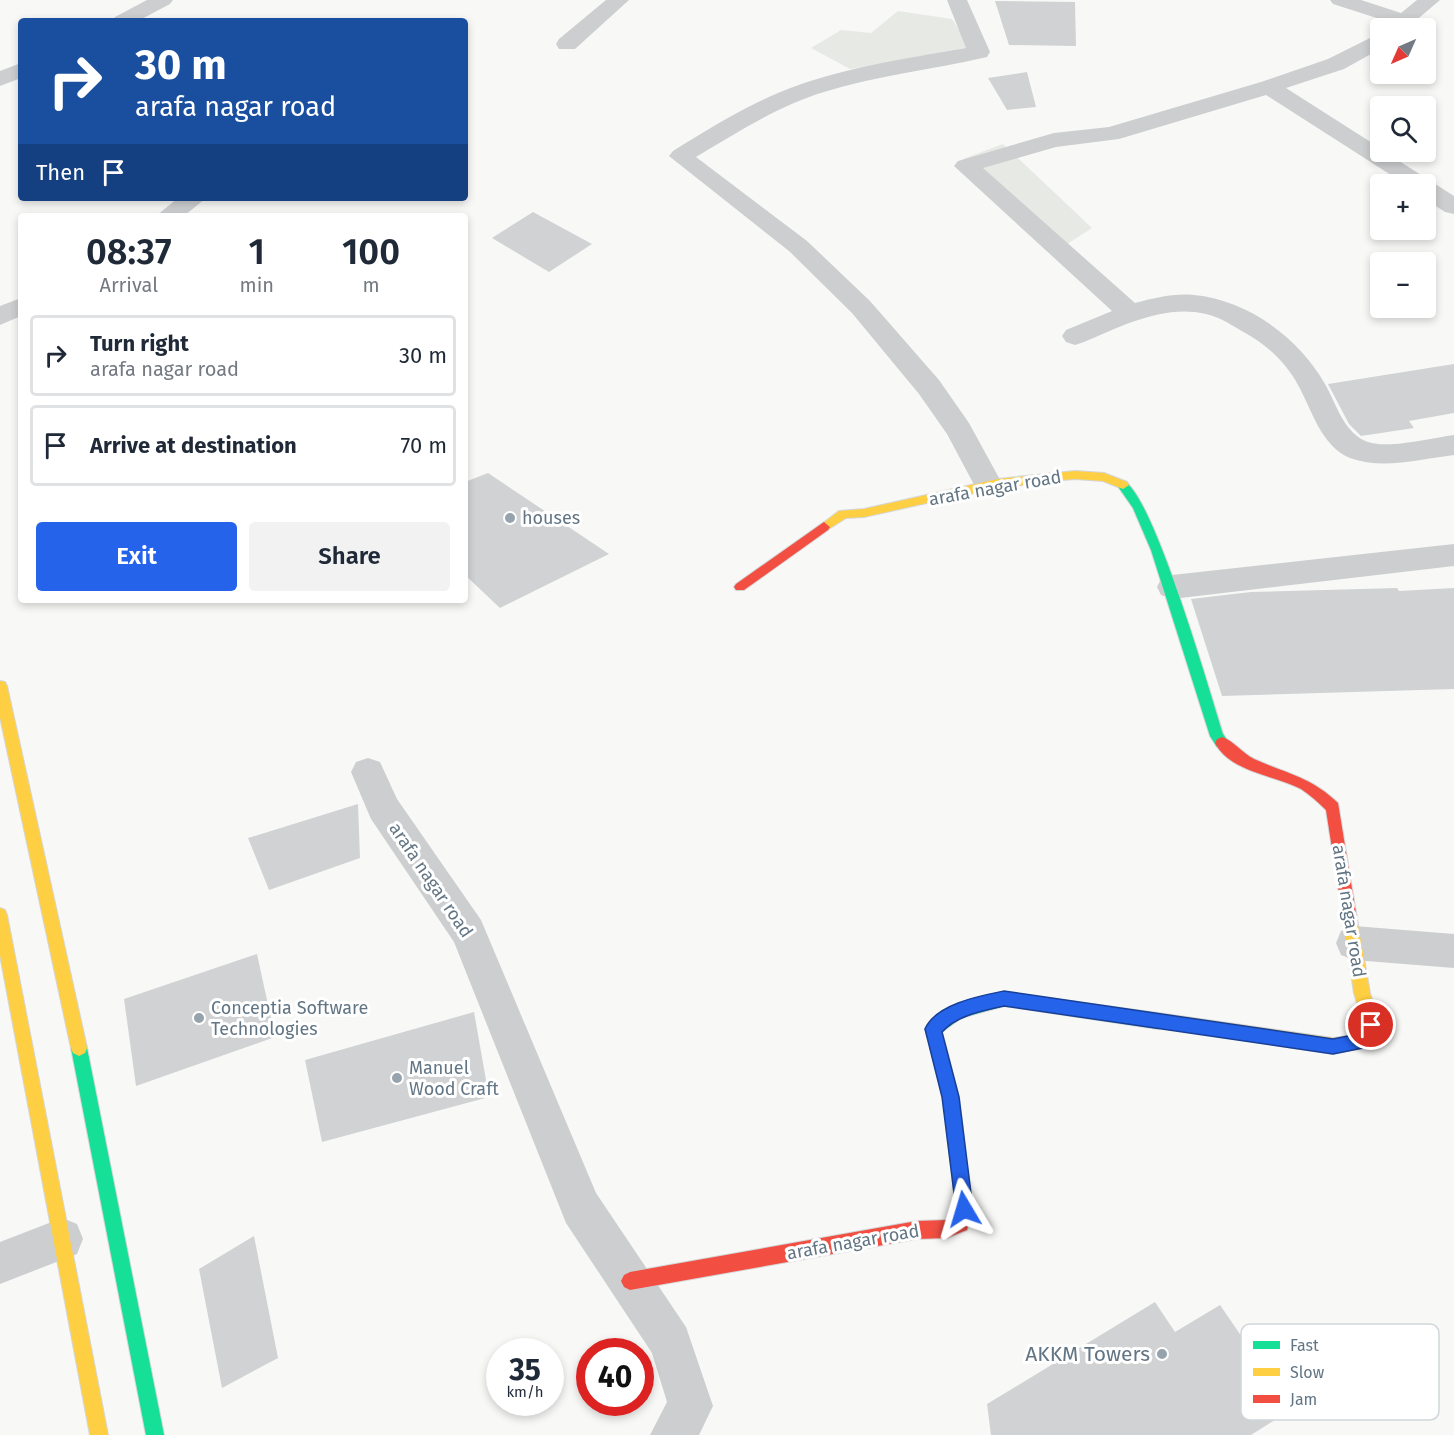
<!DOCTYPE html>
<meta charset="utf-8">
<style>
:root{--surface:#fff;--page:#f2f2f3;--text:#1f2937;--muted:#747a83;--line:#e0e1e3;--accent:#2563eb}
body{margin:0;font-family:"Fira Sans",sans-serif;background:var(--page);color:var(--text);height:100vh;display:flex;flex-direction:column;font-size:22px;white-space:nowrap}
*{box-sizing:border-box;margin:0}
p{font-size:20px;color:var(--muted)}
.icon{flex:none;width:33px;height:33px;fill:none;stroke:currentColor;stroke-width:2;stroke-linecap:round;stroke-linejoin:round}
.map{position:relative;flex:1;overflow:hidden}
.details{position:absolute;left:18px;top:213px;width:450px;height:390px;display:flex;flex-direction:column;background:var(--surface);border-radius:6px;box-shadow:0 3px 9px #0003}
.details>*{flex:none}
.banner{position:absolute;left:18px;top:18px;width:450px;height:183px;border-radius:6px;box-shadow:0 3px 9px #0003;background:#1a4fa0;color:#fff;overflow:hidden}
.needle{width:39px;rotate:225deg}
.fabs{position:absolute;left:1370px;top:18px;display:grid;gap:12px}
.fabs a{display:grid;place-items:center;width:66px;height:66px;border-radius:6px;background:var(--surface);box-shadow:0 3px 9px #0003;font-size:30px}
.speed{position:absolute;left:486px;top:1338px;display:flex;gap:12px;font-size:30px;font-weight:700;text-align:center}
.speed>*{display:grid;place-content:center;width:78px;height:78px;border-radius:50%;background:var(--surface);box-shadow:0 3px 9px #0003;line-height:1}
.speed small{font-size:15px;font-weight:400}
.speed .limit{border:9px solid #d22;background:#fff;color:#111}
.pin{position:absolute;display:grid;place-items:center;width:51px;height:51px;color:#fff;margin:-26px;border:3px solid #fff;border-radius:50%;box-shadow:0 2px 6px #0007}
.me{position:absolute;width:66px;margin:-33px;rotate:353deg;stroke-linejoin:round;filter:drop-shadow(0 0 4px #0008)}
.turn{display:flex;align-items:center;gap:21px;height:126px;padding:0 18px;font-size:27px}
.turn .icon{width:78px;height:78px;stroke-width:2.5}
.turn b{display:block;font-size:42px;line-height:51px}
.then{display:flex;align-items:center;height:57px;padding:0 18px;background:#0003;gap:12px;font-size:22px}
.eta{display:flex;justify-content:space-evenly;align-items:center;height:102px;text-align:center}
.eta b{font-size:36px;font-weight:600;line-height:42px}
.cta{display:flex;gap:12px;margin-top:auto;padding:12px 18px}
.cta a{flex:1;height:69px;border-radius:6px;background:var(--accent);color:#fff;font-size:24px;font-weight:600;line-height:69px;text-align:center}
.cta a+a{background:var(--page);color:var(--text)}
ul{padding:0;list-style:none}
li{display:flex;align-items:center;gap:18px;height:81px;margin:0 12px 9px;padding:0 6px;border:3px solid var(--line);border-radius:6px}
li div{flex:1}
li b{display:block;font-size:22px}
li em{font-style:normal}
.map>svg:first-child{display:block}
.green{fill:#e7eae4}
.building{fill:#d0d2d3}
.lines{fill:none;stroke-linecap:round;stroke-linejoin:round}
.fast-casing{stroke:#d5d6d7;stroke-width:2}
.slow-casing{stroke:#d5d6d7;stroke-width:2}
.jam-casing{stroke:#d5d6d7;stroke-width:2}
.street{fill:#cdcecf;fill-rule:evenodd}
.fast{fill:#16e098;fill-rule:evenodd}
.slow{fill:#ffcf43;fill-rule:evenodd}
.jam{fill:#f24e42;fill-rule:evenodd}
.route{fill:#2563eb;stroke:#184099;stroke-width:1.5}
.poi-dot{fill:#96a3ac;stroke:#fff;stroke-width:2}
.labels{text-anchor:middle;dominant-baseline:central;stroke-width:6;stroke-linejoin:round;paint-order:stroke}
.street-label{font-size:18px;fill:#627584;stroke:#fff}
.poi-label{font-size:18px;fill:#627584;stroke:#fff;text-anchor:start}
.near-poi-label{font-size:21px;fill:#627584;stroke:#fff;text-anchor:end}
.key{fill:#fff;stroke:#d0d6da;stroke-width:1.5}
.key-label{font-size:16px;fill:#627584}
</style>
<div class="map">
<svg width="1454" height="1435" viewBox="0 0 1454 1435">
<rect width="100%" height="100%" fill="#f8f8f7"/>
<g class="green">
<polygon points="898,11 952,19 970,47 850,69 811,48 841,30 871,33"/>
<polygon points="1003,144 1092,228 1058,250 963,159"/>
</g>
<g class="building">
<polygon points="995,1 1075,2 1076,46 1009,45"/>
<polygon points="1027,72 1036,107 1007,110 988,78"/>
<polygon points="533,212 592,244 549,272 492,238"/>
<polygon points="1454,364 1454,413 1409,421 1414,428 1361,436 1349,424 1328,384"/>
<polygon points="488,473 609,554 500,608 465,575 465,482"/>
<polygon points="1397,588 1399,591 1454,588 1454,689 1222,696 1191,599 1251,592"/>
<polygon points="358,804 360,858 269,890 248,838"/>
<polygon points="257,954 275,1037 136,1086 124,999"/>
<polygon points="474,1012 489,1097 322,1142 305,1060"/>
<polygon points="254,1236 278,1358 222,1388 199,1269"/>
<polygon points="1155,1302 1175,1332 1220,1305 1268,1375 1278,1418 1251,1435 991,1435 987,1404"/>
</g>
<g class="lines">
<g class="fast-casing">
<g id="fast">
<path d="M1123,481C1152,490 1211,696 1223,734L1229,743L1227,747H1217L1210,736L1151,550L1133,508L1117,485Z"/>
<path d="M1004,992L1158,1013L1164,1016L1166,1021L1164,1026L1158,1029L1004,1006L961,1018L942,1032L946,1047L944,1052L938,1055L932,1052L925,1029C935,1006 982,998 1004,992Z"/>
<polygon points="79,1040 85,1043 87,1048 164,1435 146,1435 71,1048 73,1043"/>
</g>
</g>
<g class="slow-casing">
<g id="slow">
<polygon points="1075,471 1104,473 1127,482 1129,485 1123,489 1103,481 1075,479 1039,482 958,496 864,517 846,518 824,532 818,527 839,511 864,509 998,479"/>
<polygon points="0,681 5,682 7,686 87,1048 85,1053 79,1056 73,1053 71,1048 0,717"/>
<polygon points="0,908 5,910 7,915 108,1435 90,1435 0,955"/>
<polygon points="1350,912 1355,914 1357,919 1370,993 1379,1025 1364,1047 1333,1054 1152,1026 1150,1021 1152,1016 1158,1013 1333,1038 1354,1035 1363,1023 1354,993 1343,919 1345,914"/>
</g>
</g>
<g class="jam-casing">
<g id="jam">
<polygon points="824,522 830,527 828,530 744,590 736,590 734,587 736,584"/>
<path d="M1222,737C1234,741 1242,753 1254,759C1287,774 1310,776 1338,803L1357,919L1355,924L1350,926L1345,924L1343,919L1326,810C1318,802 1310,795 1301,789C1274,775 1230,772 1215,743L1217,739Z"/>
<polygon points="938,1039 944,1042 946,1047 959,1097 972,1209 967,1230 947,1238 917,1239 630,1290 624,1287 621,1281 624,1275 630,1272 917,1221 947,1220 954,1218 956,1209 943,1097 930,1047 932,1042"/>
</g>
</g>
<g class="street">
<polygon points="147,0 173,0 170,4 138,21 112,21 115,17"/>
<polygon points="606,0 629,0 575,49 559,49 556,44 559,39"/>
<path d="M947,0H967L990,52L987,57C933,70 877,75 824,92C778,106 738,132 696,157L807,241L870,301L939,380L969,423L1004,487L999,494L989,498L979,494L947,434L919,394L852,313L789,251L669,156L673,151C707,130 741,109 778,93C838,68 903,59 966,48Z"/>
<polygon points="1330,0 1361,0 1401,13 1417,0 1440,0 1407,28 1385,28 1389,22 1333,4"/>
<path d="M1380,33V49L1344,69L1286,88L1380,148V152H1385L1454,196V214L1445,212L1425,199V184H1405L1266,95L1119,139L1056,147L983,168L1135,303C1154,298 1174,293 1194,295C1248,300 1299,338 1325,384C1336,403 1344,434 1368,442C1389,449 1431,438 1454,435V455C1420,459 1383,470 1350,458C1321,446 1312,410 1298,385C1287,364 1268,346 1247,334C1234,327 1221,317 1206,314C1164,304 1122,326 1084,342L1075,345L1066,342L1062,336L1066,330L1112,311L954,166L958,161L1054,133L1109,127L1261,82L1328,59Z"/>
<polygon points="21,63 21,78 0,86 0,71"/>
<polygon points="178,198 206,198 184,216 156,216"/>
<polygon points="21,298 21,316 0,325 0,306"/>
<polygon points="1454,544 1454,566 1172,599 1161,595 1157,587 1161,579 1172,575"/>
<polygon points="368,758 380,762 397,799 481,920 596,1193 686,1327 713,1406 699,1435 650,1435 667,1402 652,1353 566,1223 454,942 371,819 351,772 356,762"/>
<polygon points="1354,926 1454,934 1454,968 1354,960 1341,955 1336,943 1341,931"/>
<polygon points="62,1218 77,1224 83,1239 77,1254 0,1284 0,1242"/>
</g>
<use href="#fast" class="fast"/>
<use href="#slow" class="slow"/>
<use href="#jam" class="jam"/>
</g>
<path class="route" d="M1004,991L1333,1039L1353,1035L1365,1020L1371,1017L1376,1020L1379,1025L1363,1048L1333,1054L1004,1006C983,1011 957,1015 942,1032L959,1097L973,1209L970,1215L964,1217L958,1215L956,1209L942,1097L925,1029C936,1004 979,996 1004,991Z"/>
<g class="poi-dot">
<circle cx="510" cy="518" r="6"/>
<circle cx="199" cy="1018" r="6"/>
<circle cx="397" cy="1078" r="6"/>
<circle cx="1162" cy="1354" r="6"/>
</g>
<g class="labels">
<g class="street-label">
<text transform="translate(995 488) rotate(-10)">arafa nagar road</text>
<text transform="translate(431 880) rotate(56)">arafa nagar road</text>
<text transform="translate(1349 911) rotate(81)">arafa nagar road</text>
<text transform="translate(853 1242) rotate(-10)">arafa nagar road</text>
</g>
<g class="poi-label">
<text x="522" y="518">houses</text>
<text x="211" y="1008">Conceptia Software<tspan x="211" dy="21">Technologies</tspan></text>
<text x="409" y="1068">Manuel<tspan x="409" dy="21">Wood Craft</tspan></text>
</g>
<g class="near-poi-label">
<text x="1150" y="1354">AKKM Towers</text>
</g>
</g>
<rect x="1241" y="1324" width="198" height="96" rx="9" class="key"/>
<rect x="1253" y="1341" width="27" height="8" fill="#16e098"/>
<rect x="1253" y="1368" width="27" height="8" fill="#ffcf43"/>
<rect x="1253" y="1395" width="27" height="8" fill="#f24e42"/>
<g class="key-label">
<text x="1290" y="1351">Fast</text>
<text x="1290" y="1378">Slow</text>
<text x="1290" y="1405">Jam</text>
</g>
</svg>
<div class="fabs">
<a><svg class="needle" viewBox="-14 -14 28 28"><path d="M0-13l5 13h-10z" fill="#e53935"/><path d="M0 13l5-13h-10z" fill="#747a83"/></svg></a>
<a><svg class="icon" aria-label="search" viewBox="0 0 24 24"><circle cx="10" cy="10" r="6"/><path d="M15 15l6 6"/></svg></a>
<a>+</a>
<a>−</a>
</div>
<div class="speed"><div>35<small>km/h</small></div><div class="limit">40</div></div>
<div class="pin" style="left:1371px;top:1025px;background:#d93025"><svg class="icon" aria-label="arrive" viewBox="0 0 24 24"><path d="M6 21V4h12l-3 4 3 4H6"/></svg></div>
<svg class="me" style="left:964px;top:1209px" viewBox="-20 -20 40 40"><path d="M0-17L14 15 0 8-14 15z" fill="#2563eb" stroke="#fff" stroke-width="4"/></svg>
<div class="banner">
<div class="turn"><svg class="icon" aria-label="right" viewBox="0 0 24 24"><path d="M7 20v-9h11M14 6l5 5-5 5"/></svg><div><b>30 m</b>arafa nagar road</div></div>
<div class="then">Then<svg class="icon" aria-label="arrive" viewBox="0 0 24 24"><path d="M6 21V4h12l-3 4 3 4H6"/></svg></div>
</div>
<section class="details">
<div class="eta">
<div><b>08:37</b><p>Arrival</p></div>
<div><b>1</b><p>min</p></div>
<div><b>100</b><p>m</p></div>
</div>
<ul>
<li><svg class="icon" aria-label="right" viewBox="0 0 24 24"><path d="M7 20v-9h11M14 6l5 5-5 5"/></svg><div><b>Turn right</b><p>arafa nagar road</p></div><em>30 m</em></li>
<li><svg class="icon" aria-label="arrive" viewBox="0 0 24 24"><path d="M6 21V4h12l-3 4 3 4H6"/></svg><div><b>Arrive at destination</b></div><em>70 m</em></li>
</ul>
<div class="cta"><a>Exit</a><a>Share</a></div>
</section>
</div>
